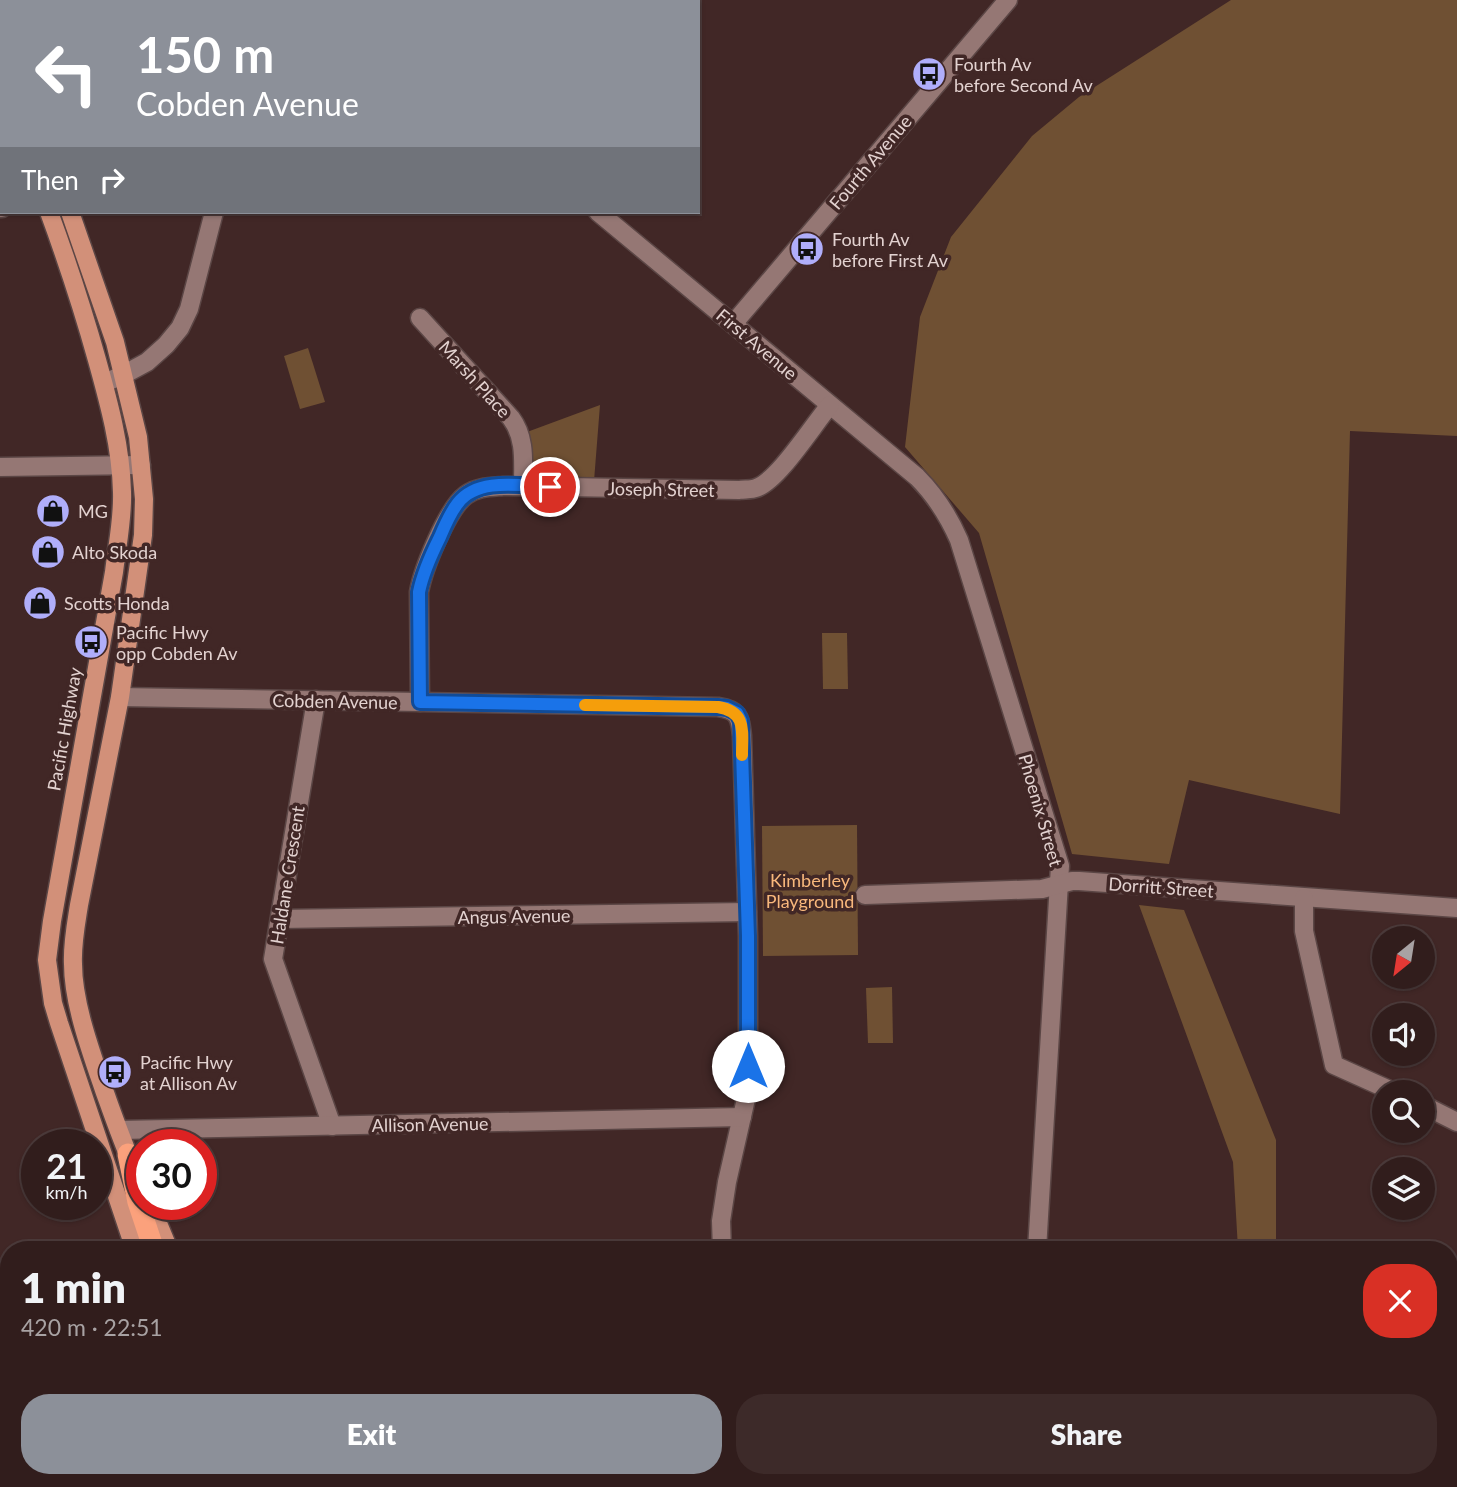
<!DOCTYPE html>
<meta charset="utf-8">
<style>
:root{--surface:#311d1c;--page:#3d2a29;--text:#f1f3f6;--muted:#a8a2a3;--line:#4c3b3b;--accent:#8c9099}
body{margin:0;font-family:Lato,sans-serif;background:var(--page);color:var(--text);height:100vh;display:flex;flex-direction:column;font-size:26px;white-space:nowrap}
*{box-sizing:border-box;margin:0}
p{font-size:23px;color:var(--muted)}
.icon{flex:none;width:38px;height:38px;fill:none;stroke:currentColor;stroke-width:2;stroke-linecap:round;stroke-linejoin:round}
.map{position:relative;flex:1;overflow:hidden}
.side{position:absolute;left:0px;top:1241px;width:1458px;height:247px;display:flex;flex-direction:column;background:var(--surface);border-radius:28px 28px 0 0;box-shadow:0 2px 5px #0004,0 0 0 2px var(--line)}
.side>*{flex:none}
.guide{position:absolute;left:0px;top:0px;width:700px;height:214px;box-shadow:0 2px 5px #0004,0 0 0 2px var(--line);background:#8c9099;color:#fff;overflow:hidden}
.needle{width:46px;rotate:210deg}
.tools{position:absolute;left:1372px;top:926px;display:grid;gap:14px}
.tools a{display:grid;place-items:center;width:63px;height:63px;border-radius:50%;background:var(--surface);box-shadow:0 2px 5px #0004,0 0 0 2px var(--line);font-size:35px}
.speed{position:absolute;left:21px;top:1129px;display:flex;gap:14px;font-size:35px;font-weight:700;text-align:center}
.speed>*{display:grid;place-content:center;width:91px;height:91px;border-radius:50%;background:var(--surface);box-shadow:0 2px 5px #0004,0 0 0 2px var(--line);line-height:1}
.speed small{font-size:18px;font-weight:400}
.speed .limit{border:10px solid #d22;background:#fff;color:#111}
.pin{position:absolute;display:grid;place-items:center;width:60px;height:60px;color:#fff;margin:-30px;border:4px solid #fff;border-radius:50%;box-shadow:0 2px 7px #0007}
.me{position:absolute;width:77px;margin:-38px;rotate:0deg;stroke-linejoin:round;filter:drop-shadow(0 0 5px #0008)}
.turn{display:flex;align-items:center;gap:24px;height:147px;padding:0 21px;font-size:32px}
.turn .icon{width:91px;height:91px;stroke-width:2.5}
.turn b{display:block;font-size:49px;line-height:60px}
.then{display:flex;align-items:center;height:66px;padding:0 21px;background:#0003;gap:14px;font-size:26px}
.round{display:grid;place-items:center;flex:none;width:74px;height:74px;border-radius:28px;background:var(--page)}
.head{display:flex;align-items:center;justify-content:space-between;height:119px;padding:0 21px}
h1{font-size:42px;font-weight:800;line-height:52px}
.cta{display:flex;gap:14px;margin-top:auto;padding:14px 21px}
.cta a{flex:1;height:80px;border-radius:28px;background:var(--accent);color:#fff;font-size:28px;font-weight:800;line-height:80px;text-align:center}
.cta a+a{background:var(--page);color:var(--text)}
.map>svg:first-child{display:block}
.green{fill:#6f5033}
.lines{fill:none;stroke-linecap:round;stroke-linejoin:round}
.motorway-tunnel{stroke:#594140;stroke-width:21;stroke-dasharray:21 10;stroke-linecap:butt}
.minor-casing{stroke:#5b4645;stroke-width:21}
.primary-casing{stroke:#5b4645;stroke-width:21}
.motorway-casing{stroke:#5b4645;stroke-width:24}
.minor{stroke:#957774;stroke-width:18}
.primary{stroke:#d29079;stroke-width:18}
.motorway{stroke:#fba17c;stroke-width:21}
.route-casing{stroke:#114b97;stroke-width:18}
.route{stroke:#1a73e8;stroke-width:12}
.slow{stroke:#f59e0b;stroke-width:12}
.labels{text-anchor:middle;dominant-baseline:central;stroke-width:7;stroke-linejoin:round;paint-order:stroke}
.poi-label{font-size:18px;fill:#e3d2d0;stroke:#412726;text-anchor:start}
.street-label{font-size:18px;fill:#e3d2d0;stroke:#412726}
.park-label{font-size:18px;fill:#f8b77c;stroke:#412726}
</style>
<div class="map">
<svg width="1457" height="1487" viewBox="0 0 1457 1487">
<rect width="100%" height="100%" fill="#412726"/>
<g class="green">
<polygon points="1231,0 1457,0 1457,436 1350,431 1340,814 1189,780 1169,864 1072,854 979,533 905,447 920,317 951,237 1032,136 1079,97"/>
<polygon points="308,348 325,402 300,409 284,356"/>
<path d="M600,405L594,481L539,478C527,468 529,447 527,432Z"/>
<polygon points="822,633 847,633 848,689 823,689"/>
<polygon points="857,825 858,955 763,956 762,826"/>
<polygon points="1139,905 1184,910 1276,1140 1276,1249 1238,1249 1233,1162"/>
<polygon points="892,987 893,1043 868,1043 866,988"/>
<polygon points="1040,1479 1361,1479 1357,1487 1040,1487"/>
</g>
<g class="lines">
<g class="motorway-tunnel">
<polyline points="0,1390 9,1385"/>
<polyline points="342,1479 349,1487"/>
</g>
<g class="minor-casing">
<g id="minor">
<polyline points="472,0 473,2"/>
<polyline points="497,2 499,0"/>
<polyline points="0,208 2,208"/>
<path d="M598,212L917,477C936,496 948,515 959,540L1060,866L1037,1250"/>
<path d="M420,318L511,418C526,438 523,462 523,486"/>
<polyline points="733,324 1008,0"/>
<polyline points="104,383 123,375 147,362 166,345 180,328 189,309 214,212"/>
<polyline points="0,467 141,465"/>
<path d="M120,697L718,707C738,710 740,716 742,736L748,936V1090L727,1182L721,1221L722,1250"/>
<polyline points="316,700 273,959 332,1126"/>
<path d="M420,702L419,592C423,569 447,509 466,495C477,487 490,487 503,486L739,490C744,489 751,490 756,488C778,481 813,425 830,405"/>
<polyline points="865,895 1042,889 1072,881 1079,881 1457,908"/>
<polyline points="1304,898 1304,931 1334,1065 1394,1092"/>
<polyline points="280,919 747,912"/>
<polyline points="1423,1105 1457,1122"/>
<polyline points="119,1130 742,1117"/>
<polyline points="1449,1344 1457,1326"/>
<polyline points="420,1479 420,1487"/>
<polyline points="725,1487 725,1479"/>
<polyline points="1020,1487 1020,1479"/>
<polyline points="1385,1487 1389,1479"/>
</g>
</g>
<g class="primary-casing">
<g id="primary">
<polyline points="0,107 2,109"/>
<polyline points="0,134 2,135"/>
<path d="M49,212C67,261 83,310 97,360C109,403 121,447 122,492C123,519 117,546 114,572L52,921L47,960L53,1003L59,1023L135,1250"/>
<path d="M70,212L115,342L138,437L144,499L143,535L120,697L79,905C76,924 72,944 73,964C73,1003 91,1052 104,1090C113,1115 122,1141 133,1166"/>
<polyline points="150,1204 169,1250"/>
<polyline points="210,1479 211,1487"/>
<polyline points="232,1487 233,1479"/>
</g>
</g>
<g class="motorway-casing">
<polyline id="motorway" points="128,1154 138,1202 154,1250"/>
</g>
<use href="#minor" class="minor"/>
<use href="#primary" class="primary"/>
<use href="#motorway" class="motorway"/>
</g>
<g class="lines">
<g class="route-casing">
<path id="route" d="M550,487C521,486 478,477 458,503C450,513 445,525 440,537C431,555 423,572 419,592L420,702L718,707L727,708L737,713L741,721L748,936V1066"/>
</g>
<use href="#route" class="route"/>
<path class="slow" d="M585,705L718,707C747,712 742,731 742,755"/>
</g>
<defs>
<g id="bus-disc" transform="scale(1.75)"><circle r="9.5" fill="#b0aefa" stroke="#412726"/><path d="M-5-6H5V4H4V6H2V4H-2V6H-4V4H-5ZM-3.5-4V0h7V-4ZM-3.5 1.2v1.5H-2V1.2ZM2 1.2v1.5H3.5V1.2Z" fill="#111"/></g>
<g id="shop-disc" transform="scale(1.75)"><circle r="9.5" fill="#b0aefa" stroke="#412726"/><path d="M-5-2.5h2.3a2.7 3.5 0 0 1 5.4 0H5L5.5 6h-11ZM-1.5-2.5h3a1.5 2.3 0 0 0-3 0Z" fill="#111"/></g>
</defs>
<g fill-rule="evenodd">
<use href="#bus-disc" x="929" y="74"/>
<use href="#bus-disc" x="807" y="249"/>
<use href="#shop-disc" x="53" y="511"/>
<use href="#shop-disc" x="48" y="552"/>
<use href="#shop-disc" x="40" y="603"/>
<use href="#bus-disc" x="91" y="642"/>
<use href="#bus-disc" x="115" y="1072"/>
</g>
<g class="labels">
<g class="poi-label">
<text x="954" y="64">Fourth Av<tspan x="954" dy="21">before Second Av</tspan></text>
<text x="832" y="239">Fourth Av<tspan x="832" dy="21">before First Av</tspan></text>
<text x="78" y="511">MG</text>
<text x="72" y="552">Alto Skoda</text>
<text x="64" y="603">Scotts Honda</text>
<text x="116" y="632">Pacific Hwy<tspan x="116" dy="21">opp Cobden Av</tspan></text>
<text x="140" y="1062">Pacific Hwy<tspan x="140" dy="21">at Allison Av</tspan></text>
</g>
<g class="street-label">
<text transform="translate(870 162) rotate(-50)">Fourth Avenue</text>
<text transform="translate(757 344) rotate(40)">First Avenue</text>
<text transform="translate(475 379) rotate(48)">Marsh Place</text>
<text transform="translate(661 489) rotate(1)">Joseph Street</text>
<text transform="translate(335 701) rotate(1)">Cobden Avenue</text>
<text transform="translate(64 729) rotate(-80)">Pacific Highway</text>
<text transform="translate(1041 810) rotate(74)">Phoenix Street</text>
<text transform="translate(287 875) rotate(-81)">Haldane Crescent</text>
<text transform="translate(1161 887) rotate(4)">Dorritt Street</text>
<text transform="translate(514 916) rotate(-1)">Angus Avenue</text>
<text transform="translate(430 1124) rotate(-1)">Allison Avenue</text>
</g>
<g class="park-label">
<text x="810" y="880">Kimberley<tspan x="810" dy="21">Playground</tspan></text>
</g>
</g>
</svg>
<div class="tools">
<a><svg class="needle" viewBox="-14 -14 28 28"><path d="M0-13l5 13h-10z" fill="#e53935"/><path d="M0 13l5-13h-10z" fill="#a8a2a3"/></svg></a>
<a><svg class="icon" aria-label="sound" viewBox="0 0 24 24"><path d="M4 9h4l5-4v14l-5-4H4zM17 9q2 3 0 6"/></svg></a>
<a><svg class="icon" aria-label="search" viewBox="0 0 24 24"><circle cx="10" cy="10" r="6"/><path d="M15 15l6 6"/></svg></a>
<a><svg class="icon" aria-label="layers" viewBox="0 0 24 24"><path d="M12 4l9 5-9 5-9-5zM3 14l9 5 9-5"/></svg></a>
</div>
<div class="speed"><div>21<small>km/h</small></div><div class="limit">30</div></div>
<div class="pin" style="left:550px;top:487px;background:#d93025"><svg class="icon" aria-label="arrive" viewBox="0 0 24 24"><path d="M6 21V4h12l-3 4 3 4H6"/></svg></div>
<svg class="me" style="left:748px;top:1066px" viewBox="-20 -20 40 40"><circle r="19" fill="#fff"/><path d="M0-13L10 11 0 6-10 11z" fill="#1a73e8"/></svg>
<div class="guide">
<div class="turn"><svg class="icon" aria-label="left" viewBox="0 0 24 24"><path d="M17 20v-9H6M10 6l-5 5 5 5"/></svg><div><b>150 m</b>Cobden Avenue</div></div>
<div class="then">Then<svg class="icon" aria-label="right" viewBox="0 0 24 24"><path d="M7 20v-9h11M14 6l5 5-5 5"/></svg></div>
</div>
<section class="side">
<div class="head"><div><h1>1 min</h1><p>420 m · 22:51</p></div><a class="round" style="background:#d93025;color:#fff"><svg class="icon" aria-label="close" viewBox="0 0 24 24"><path d="M6 6l12 12M18 6L6 18"/></svg></a></div>
<div class="cta"><a>Exit</a><a>Share</a></div>
</section>
</div>
